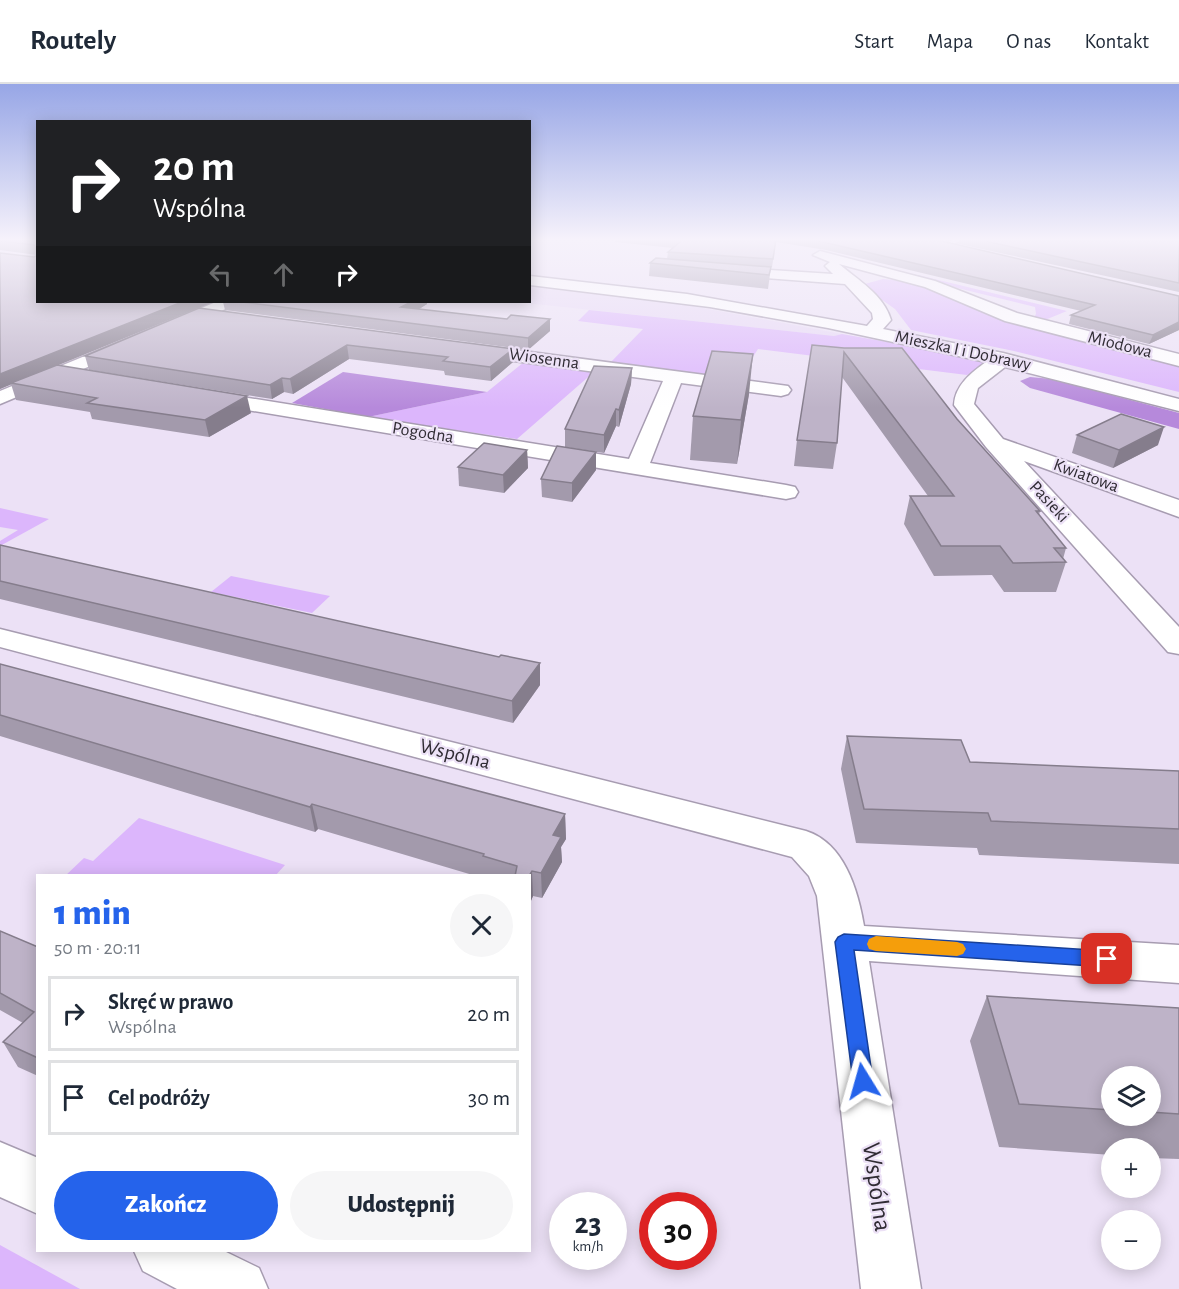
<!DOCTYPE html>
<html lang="pl">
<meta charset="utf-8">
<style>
:root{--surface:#fff;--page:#f6f6f7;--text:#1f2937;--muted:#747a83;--line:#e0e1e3;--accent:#2563eb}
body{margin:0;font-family:"Alegreya Sans",sans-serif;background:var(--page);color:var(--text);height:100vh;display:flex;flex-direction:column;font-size:22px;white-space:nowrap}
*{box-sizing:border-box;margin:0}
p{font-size:20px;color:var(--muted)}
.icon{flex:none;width:33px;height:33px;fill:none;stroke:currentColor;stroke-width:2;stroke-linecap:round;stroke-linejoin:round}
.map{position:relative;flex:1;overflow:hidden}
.details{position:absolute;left:36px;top:790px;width:495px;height:378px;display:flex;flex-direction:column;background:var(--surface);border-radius:0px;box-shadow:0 3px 15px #0003}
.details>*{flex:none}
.hud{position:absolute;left:36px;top:36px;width:495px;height:183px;border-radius:0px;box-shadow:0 3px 15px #0003;background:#202124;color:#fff;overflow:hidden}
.fabs{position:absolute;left:1101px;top:982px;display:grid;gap:12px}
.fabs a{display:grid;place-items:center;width:60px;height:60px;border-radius:50%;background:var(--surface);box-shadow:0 3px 15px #0003;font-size:30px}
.speed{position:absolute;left:549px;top:1108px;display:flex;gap:12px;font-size:30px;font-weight:700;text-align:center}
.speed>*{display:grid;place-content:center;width:78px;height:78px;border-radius:50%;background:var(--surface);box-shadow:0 3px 15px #0003;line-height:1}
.speed small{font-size:15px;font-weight:400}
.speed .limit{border:9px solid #d22;background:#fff;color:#111}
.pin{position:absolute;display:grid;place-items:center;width:51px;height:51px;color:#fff;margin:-26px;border-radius:12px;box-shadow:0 3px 9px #0006}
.me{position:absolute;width:66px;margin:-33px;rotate:352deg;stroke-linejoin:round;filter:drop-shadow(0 0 4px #0008)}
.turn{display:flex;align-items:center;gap:21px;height:126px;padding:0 18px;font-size:27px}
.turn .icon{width:78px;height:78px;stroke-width:2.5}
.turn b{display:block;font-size:42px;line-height:51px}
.lanes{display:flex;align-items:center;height:57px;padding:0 18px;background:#0003;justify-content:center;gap:30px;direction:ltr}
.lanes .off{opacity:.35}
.round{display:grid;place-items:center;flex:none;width:63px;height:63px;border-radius:32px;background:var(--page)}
.summary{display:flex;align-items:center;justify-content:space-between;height:102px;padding:0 18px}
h1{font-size:36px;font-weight:800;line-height:45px;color:var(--accent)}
.primary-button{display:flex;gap:12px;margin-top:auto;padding:12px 18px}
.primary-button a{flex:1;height:69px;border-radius:36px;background:var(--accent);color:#fff;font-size:24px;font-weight:800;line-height:69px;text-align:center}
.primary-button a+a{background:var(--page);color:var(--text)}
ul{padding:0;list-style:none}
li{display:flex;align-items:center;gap:18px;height:75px;margin:0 12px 9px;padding:0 6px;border:3px solid var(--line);border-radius:0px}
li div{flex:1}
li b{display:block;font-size:22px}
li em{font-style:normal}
header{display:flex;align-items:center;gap:36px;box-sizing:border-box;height:84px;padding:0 30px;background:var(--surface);border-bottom:2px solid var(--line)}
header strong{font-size:28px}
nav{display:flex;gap:33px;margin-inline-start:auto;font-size:21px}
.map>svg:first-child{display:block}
.built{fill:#e7d8f5}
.green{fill:#dcb6fc}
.forest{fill:#b689db}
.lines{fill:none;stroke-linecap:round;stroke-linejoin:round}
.lane-casing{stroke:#a79cb1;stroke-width:4}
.street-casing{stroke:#a79cb1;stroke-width:3}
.lane{fill:#fff;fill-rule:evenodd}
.street{fill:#fff;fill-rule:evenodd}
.wall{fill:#a39aac;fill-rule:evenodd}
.shaded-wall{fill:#857d8c}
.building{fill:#beb3c8;stroke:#857d8c;stroke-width:1.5}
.route{fill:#2563eb;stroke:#184099;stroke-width:1.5}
.slow{fill:#f59e0b}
.labels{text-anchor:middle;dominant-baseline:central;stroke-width:4.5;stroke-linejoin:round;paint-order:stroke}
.far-street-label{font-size:18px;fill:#302c34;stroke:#ece1f6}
.street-label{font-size:21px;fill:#302c34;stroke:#ece1f6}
.near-street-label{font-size:26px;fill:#302c34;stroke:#ece1f6}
</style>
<header>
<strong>Routely</strong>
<nav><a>Start</a><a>Mapa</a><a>O nas</a><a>Kontakt</a></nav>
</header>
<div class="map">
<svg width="1179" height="1205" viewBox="0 0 1179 1205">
<rect width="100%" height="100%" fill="#ece1f6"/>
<polygon class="built" points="530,203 676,219 842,250 834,252 517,218 530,218"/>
<g class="green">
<polygon points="918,191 1067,227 1040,238 1032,236 1036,230 1035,223 912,193"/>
<polygon points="883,195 905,197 1179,278 1179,308 1014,267 911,246 895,225 861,201"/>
<polygon points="589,226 834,252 842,250 972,273 986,279 967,291 758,265 738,296 610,279 643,245 578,237"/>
<polygon points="524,278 594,288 517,355 368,333 487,308"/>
<polygon points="0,424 49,435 0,462 0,457 18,446 0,443"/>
<polygon points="231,492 330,512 312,529 211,508"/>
<polygon points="139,734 285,781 275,792 65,792 84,774 93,777"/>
<polygon points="0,1161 80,1205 0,1205"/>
</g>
<g class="forest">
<polygon points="343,288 487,308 368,333 292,319"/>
<polygon points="1030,293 1052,295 1179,329 1179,345 1030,304 1020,297"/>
</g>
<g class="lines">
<g class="lane-casing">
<polygon id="lane" points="954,155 964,155 944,164 939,163"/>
</g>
<g class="street-casing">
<g id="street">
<path d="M820,167L935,197L1017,229L1179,270V282L1005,237L925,203L839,180C858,196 884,211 891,236L883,245L1003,269L1179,315V327L1005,283L978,304L974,320L1003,355L1179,416V433L1024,377L1179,543V570L1168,568L986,363L954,321C955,301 971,289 986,278L828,244L710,223L530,201V192L687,210L867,242L873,235L872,229L845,200L724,191L717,187L724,183L833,190L825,182L830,178L813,171Z"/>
<polygon points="216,218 237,218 235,221 0,320 0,307"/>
<polygon points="469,260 788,302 791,306 788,310 781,312 681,299 650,379 786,401 795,403 798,408 795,413 786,415 205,319 198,317 195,313 198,309 205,307 629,375 663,297 462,270 460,266"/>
<path d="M0,545L806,747C844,759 858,806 864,842L1179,861V899L869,877L921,1205H861L817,812L809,792L792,773L0,563Z"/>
<polygon points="0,1058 38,1074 38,1130 0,1113"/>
<polygon points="134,1167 224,1167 259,1184 268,1205 177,1205 143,1187"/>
</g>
</g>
<use href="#lane" class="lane"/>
<use href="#street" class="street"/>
</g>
<g class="wall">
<polygon points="0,155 38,155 213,218 47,285 251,329 209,353 92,335 90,328 16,316 11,300 0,305 0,169 34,173 37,171 0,166"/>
<polygon points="615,155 933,155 1179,212 1179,246 1149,260 1069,240 1071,231 1081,227 826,166 776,158 772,183 771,183 768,205 649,192 650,179 667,175 668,168 673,164 615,158"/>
<polygon points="960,155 1179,155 1179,208 959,160"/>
<polygon points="223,218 427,218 427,220 419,225 550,247 528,266 225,226"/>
<polygon points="199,224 513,265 513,278 491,297 445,291 444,287 349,275 293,310 284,308 272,315 89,286 85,272"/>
<polygon points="844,264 957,335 1040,427 1039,431 1066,464 1063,475 1066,478 1056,508 1004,508 992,491 934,492 904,440 910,412 928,412 842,293 837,359 833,385 794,382 797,356"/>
<polygon points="632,284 631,300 619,343 616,342 604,369 565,363 565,345"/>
<polygon points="749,310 737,380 690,376 693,332"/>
<polygon points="1077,351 1158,361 1113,384 1072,369"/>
<polygon points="527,366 528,384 504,409 459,402 458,383"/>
<polygon points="596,386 572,418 542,413 541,395"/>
<polygon points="0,461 540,601 513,639 0,515"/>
<polygon points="0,580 565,730 566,755 561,763 562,778 542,814 533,812 530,819 530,792 476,792 318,745 315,748 0,652"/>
<polygon points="847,652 970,678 1179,687 1179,780 979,771 977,764 856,759 841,685"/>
<polygon points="0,847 38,863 38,992 18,983 3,958 23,939 0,926"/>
<path d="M987,912L1179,924V1075L1150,1074V1065H1112V1071L999,1063L970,957ZM1112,993H1150V1032H1112Z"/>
</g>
<g class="shaded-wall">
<polygon points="182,218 213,218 0,305 0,290"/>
<polygon points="411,218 427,218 427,220 403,235 401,223"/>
<polygon points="550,235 550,247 528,266 528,254"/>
<polygon points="1179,238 1179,246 1149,260 1153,251"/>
<polygon points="347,261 349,275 293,310 290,295"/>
<polygon points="513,265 513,278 491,297 490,283"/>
<polygon points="753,270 749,310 737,380 741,336"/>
<polygon points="632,284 631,300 619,343 619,326"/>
<polygon points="282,294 284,308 272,315 270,301"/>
<polygon points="247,312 251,329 209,353 205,336"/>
<polygon points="616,325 616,342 604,369 604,351"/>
<polygon points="1164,343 1158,361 1113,384 1119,366"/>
<polygon points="527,366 528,384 504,409 503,391"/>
<polygon points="596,368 596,386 572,418 572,399"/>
<polygon points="540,579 540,601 513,639 512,617"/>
<polygon points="312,720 318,745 315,748 310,723"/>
<polygon points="565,730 566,755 561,763 562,778 542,814 541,789 553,751"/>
<polygon points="532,787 533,812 530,819 530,792"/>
</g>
<g class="building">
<polygon points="0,155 38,155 38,218 182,218 0,290 0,169 34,173 37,171 35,161 0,157"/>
<polygon points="665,155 776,155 773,175 668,168 681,157"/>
<polygon points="808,155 933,155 1179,212 1179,238 1153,251 1071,231 1095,221 827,159"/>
<polygon points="975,155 1179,155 1179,199"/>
<polygon points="656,174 771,183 769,191 650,179"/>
<polygon points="242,218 411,218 401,223 507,235 511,231 550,235 528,254"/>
<polygon points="199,224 513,265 490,283 443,277 448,273 347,261 290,295 282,294 270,301 85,272"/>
<polygon points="812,261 844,264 902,264 957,335 1040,427 1036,427 1066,464 1054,464 1066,478 1013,479 1000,462 941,462 910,412 954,412 844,268 837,359 797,356"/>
<polygon points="712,267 753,270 741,336 693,332"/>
<polygon points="57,281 247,312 205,336 87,319 97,314 11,299"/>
<polygon points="594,282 632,284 619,326 616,325 604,351 565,345"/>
<polygon points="1121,330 1164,343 1119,366 1077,351"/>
<polygon points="484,359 527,366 503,391 458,383"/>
<polygon points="557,362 596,368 572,399 541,395"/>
<polygon points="0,461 499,573 501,571 540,579 512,617 0,497"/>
<polygon points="0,580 565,730 553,751 561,753 541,789 532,787 529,792 515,792 517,782 483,772 484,770 312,720 310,723 0,631"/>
<polygon points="847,652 961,656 970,678 1179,687 1179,745 991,737 988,729 864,725"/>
<polygon points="0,847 38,863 38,974 3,958 34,928 0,909"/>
<polygon points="987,912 1179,924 1179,1030 1150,1028 1150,993 1112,993 1112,1026 1019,1020"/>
</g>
<linearGradient id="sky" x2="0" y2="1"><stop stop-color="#97a6e6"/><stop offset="0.48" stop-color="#f6f2fb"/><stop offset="1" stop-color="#f6f2fb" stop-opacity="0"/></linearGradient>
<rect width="1179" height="324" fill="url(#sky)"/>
<polygon class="route" points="844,850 1107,867 1114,870 1116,875 1114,880 1107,883 854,866 873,997 870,1003 863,1006 856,1003 853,997 835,858 838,853"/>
<polygon class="slow" points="876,852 957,858 963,860 966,865 963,870 957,872 876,867 869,865 867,860 869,855"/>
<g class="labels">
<g class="far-street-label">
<text transform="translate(1120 261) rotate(14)">Miodowa</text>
<text transform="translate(963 267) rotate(12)">Mieszka I i Dobrawy</text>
<text transform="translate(544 275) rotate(8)">Wiosenna</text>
<text transform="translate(423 349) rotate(9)">Pogodna</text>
<text transform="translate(1086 392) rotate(20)">Kwiatowa</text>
<text transform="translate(1049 418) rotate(47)">Pasieki</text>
</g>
<g class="street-label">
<text transform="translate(455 670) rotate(14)">Wspólna</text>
</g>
<g class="near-street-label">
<text transform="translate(877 1103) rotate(82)">Wspólna</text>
</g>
</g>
</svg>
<div class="fabs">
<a><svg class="icon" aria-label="layers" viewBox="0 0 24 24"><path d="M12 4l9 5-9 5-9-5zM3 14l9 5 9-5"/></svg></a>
<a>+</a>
<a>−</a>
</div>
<div class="speed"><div>23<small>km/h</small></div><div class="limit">30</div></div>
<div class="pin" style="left:1107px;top:875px;background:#d93025"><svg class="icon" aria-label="arrive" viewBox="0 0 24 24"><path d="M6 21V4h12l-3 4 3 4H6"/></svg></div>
<svg class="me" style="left:863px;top:997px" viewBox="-20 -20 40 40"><path d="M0-17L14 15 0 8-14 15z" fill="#2563eb" stroke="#fff" stroke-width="4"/></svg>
<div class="hud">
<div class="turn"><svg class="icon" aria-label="right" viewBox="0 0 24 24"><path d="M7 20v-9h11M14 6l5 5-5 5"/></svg><div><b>20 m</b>Wspólna</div></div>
<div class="lanes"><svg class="icon off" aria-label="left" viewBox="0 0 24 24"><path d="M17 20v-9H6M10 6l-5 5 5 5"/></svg><svg class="icon off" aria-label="ahead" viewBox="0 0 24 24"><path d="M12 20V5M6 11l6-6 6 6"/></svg><svg class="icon" aria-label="right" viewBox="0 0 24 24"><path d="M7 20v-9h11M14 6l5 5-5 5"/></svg></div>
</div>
<section class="details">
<div class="summary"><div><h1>1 min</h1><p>50 m · 20:11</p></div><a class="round"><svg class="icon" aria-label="close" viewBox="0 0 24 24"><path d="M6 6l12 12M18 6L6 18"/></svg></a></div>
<ul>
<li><svg class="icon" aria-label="right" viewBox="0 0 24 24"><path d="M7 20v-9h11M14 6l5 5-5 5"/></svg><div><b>Skręć w prawo</b><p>Wspólna</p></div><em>20 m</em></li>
<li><svg class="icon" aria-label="arrive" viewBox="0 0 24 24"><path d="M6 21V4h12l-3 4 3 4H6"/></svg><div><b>Cel podróży</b></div><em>30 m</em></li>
</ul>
<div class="primary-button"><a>Zakończ</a><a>Udostępnij</a></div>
</section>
</div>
